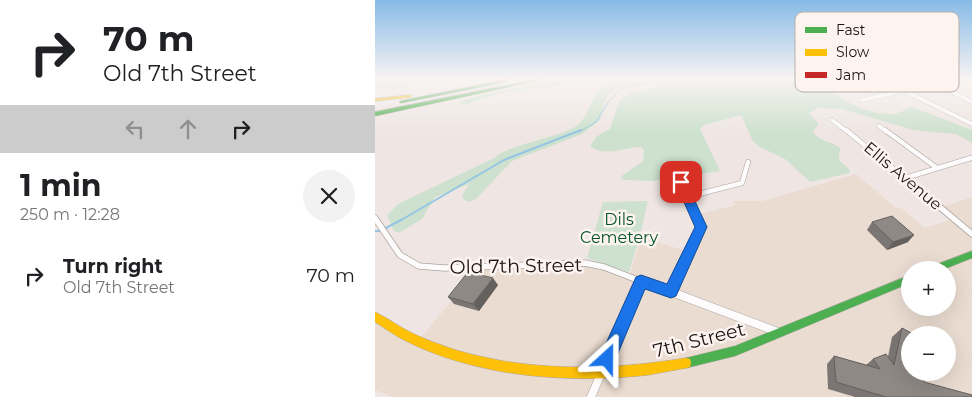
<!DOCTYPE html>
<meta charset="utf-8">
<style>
:root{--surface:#fff;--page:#f2f2f2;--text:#202124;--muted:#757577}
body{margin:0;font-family:Montserrat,sans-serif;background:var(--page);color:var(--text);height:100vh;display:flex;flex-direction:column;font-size:19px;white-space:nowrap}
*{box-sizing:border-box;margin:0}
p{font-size:16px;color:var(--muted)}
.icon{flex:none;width:28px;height:28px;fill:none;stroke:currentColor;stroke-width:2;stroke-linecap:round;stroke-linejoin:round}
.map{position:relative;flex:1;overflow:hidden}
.drawer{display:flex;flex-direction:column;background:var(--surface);width:375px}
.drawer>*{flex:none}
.hud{background:#fff;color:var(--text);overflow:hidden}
.controls{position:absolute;left:526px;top:261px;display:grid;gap:10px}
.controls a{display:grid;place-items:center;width:55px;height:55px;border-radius:50%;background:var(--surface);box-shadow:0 5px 20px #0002;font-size:25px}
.pin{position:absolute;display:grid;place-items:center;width:42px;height:42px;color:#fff;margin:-21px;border-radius:10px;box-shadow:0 2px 8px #0006}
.me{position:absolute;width:55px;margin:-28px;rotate:24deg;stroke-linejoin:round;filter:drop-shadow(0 0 4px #0008)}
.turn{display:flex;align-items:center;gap:18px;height:105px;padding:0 20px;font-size:22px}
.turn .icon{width:65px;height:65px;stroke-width:2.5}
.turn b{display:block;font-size:35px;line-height:42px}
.lanes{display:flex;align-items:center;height:48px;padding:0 20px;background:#0003;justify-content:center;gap:25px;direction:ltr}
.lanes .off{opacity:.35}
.round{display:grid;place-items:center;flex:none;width:52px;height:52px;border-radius:26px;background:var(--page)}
.overview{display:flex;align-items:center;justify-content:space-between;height:85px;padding:0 20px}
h1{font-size:30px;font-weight:700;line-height:38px}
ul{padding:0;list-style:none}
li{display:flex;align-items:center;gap:15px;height:75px;padding:0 20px}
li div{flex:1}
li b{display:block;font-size:19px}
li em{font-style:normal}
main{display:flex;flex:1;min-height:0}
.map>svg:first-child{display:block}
.commercial{fill:#eadcd1;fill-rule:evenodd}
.green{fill:#cde1ce}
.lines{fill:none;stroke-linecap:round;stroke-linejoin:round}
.stream-far1{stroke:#94c6e4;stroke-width:1}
.stream{stroke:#94c6e4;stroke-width:2}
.street-far3-casing{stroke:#aba5a3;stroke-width:4.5}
.street-far2-casing{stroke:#aba5a3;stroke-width:5.5}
.street-far1-casing{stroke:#aba5a3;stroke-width:7}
.street-casing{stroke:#aba5a3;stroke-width:9}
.fast-casing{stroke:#aba5a3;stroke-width:1}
.slow-casing{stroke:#aba5a3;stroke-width:1}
.jam-casing{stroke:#aba5a3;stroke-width:1}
.street-far3{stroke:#fdfbfb;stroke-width:4}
.street-far2{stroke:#fdfbfb;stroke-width:4.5}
.street-far1{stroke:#fdfbfb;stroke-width:5.5}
.street{stroke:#fdfbfb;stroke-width:8}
.fast{fill:#4caf50;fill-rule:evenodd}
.slow{fill:#ffc107;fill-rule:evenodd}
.jam{fill:#c62828;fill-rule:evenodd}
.wall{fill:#7b7673}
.shaded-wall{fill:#64605e}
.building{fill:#8f8986;stroke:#64605e}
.route{fill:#1a73e8;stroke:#114b97}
.labels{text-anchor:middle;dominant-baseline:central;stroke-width:5;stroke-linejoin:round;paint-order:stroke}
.street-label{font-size:16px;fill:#1b1513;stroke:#fdf3ef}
.park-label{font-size:16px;fill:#035628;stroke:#fdf3ef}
.near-street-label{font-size:19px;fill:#1b1513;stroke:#fdf3ef}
.key{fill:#fdf3ef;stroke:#b9b0ad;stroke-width:1}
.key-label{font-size:14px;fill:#1b1513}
</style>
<main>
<section class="drawer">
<div class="hud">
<div class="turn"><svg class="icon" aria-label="right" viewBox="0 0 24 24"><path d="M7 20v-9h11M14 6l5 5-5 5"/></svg><div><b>70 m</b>Old 7th Street</div></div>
<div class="lanes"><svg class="icon off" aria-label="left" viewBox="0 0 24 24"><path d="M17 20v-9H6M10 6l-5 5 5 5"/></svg><svg class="icon off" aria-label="ahead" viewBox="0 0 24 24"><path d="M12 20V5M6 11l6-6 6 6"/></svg><svg class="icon" aria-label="right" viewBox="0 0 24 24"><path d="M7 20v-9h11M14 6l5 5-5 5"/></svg></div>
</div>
<div class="overview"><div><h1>1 min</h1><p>250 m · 12:28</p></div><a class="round"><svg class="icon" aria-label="close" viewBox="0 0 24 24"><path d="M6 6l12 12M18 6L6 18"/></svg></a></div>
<ul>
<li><svg class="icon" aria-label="right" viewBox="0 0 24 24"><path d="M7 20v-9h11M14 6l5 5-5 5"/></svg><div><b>Turn right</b><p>Old 7th Street</p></div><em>70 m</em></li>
</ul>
</section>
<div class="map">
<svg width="597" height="397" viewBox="0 0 597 397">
<rect width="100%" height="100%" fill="#efe6e3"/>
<path class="commercial" d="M481,174L521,208L525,207L550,228L578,219L565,208L597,197V397H18L0,390V317L42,342L106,266L210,263L254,277L266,237L314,252L326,227L321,215L361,205L358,201H387ZM535,270H572V308H535ZM535,335H572V372H535Z"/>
<g class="green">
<polygon points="0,78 71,78 67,83 53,84 45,82 20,89 0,88"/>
<path d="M200,78H274L262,84L241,87L231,98L225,120L207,134L137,161L101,199L94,202L89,200L87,196L94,184L60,197L47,219L24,233L19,231L12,215L23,204L119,158C138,143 175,140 198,128C213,120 213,105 222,93C226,89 234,86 239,84L221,81L125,93L91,104L85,105V102L95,98L157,84Z"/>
<path d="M286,78H509L467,88L461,92C472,105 499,114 516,114C523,114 529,111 534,107L540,108L597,130V143L581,134L539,130L467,109L443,108L434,113L444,124L438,131C443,142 457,141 465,148L464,160L474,169L475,173L435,182L410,159L385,147L378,141L366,115L329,125L325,129L345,171L277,181L248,180L245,177L268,161L269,150L266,147C250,147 230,158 215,146L222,136L235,129L244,101L254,94L283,86Z"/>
<polygon points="273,201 264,239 254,272 212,258 228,202"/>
</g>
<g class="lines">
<polyline class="stream-far1" points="204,132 221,122 234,101 244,90 253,86 276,83 273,78"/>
<polyline class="stream" points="0,231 5,231 28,219 129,160 206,130"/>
<g class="street-far3-casing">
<g id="street-far3">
<polyline points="587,78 597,82"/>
<polyline points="561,84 597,102"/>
<polyline points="530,91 597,124"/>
<polyline points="487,100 588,78"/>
<polyline points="457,120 473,132"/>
<polyline points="504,126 512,132"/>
</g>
</g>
<g class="street-far2-casing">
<g id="street-far2">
<polyline points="471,130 556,200"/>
<polyline points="510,130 562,168"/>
<polyline points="530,178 596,158"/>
<polyline points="306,182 314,200"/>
<polyline points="312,197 367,183 373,162"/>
</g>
</g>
<g class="street-far1-casing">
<g id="street-far1">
<polyline points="554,198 597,234"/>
<polyline points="0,218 25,255 44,266 69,268 210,263 229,267 281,287"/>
<polyline points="264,287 266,281"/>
<polyline points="299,287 326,227 313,198"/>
</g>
</g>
<g class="street-casing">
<g id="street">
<polyline points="278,285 403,332"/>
<polyline points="296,292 299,285"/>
<polyline points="216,397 264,285"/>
</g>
</g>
<g class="fast-casing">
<g id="fast">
<polygon points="168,78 175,78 0,116 0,112"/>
<polygon points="129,80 131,81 131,82 26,103 24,102 26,101"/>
<polygon points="597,251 597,258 567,270 554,270 555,267"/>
<polygon points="535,275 535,283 360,356 311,368 307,367 306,363 307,359 311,358 360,346"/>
</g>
</g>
<g class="slow-casing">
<g id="slow">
<polygon points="34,95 36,95 36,97 0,101 0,99"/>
<path d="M0,312C13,318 24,327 37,333C47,338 58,342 69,346C88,353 108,357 128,361C191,371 248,368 311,358L315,359L316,363L315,367L311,368C298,370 286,373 273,375C194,384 101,377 29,340C19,335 10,328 0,322Z"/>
</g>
</g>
<g class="jam-casing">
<polygon id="jam" points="134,78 142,78 123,82 121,81"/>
</g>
<use href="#street-far3" class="street-far3"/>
<use href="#street-far2" class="street-far2"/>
<use href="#street-far1" class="street-far1"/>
<use href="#street" class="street"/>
<use href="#fast" class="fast"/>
<use href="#slow" class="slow"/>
<use href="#jam" class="jam"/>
</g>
<g class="wall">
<polygon points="497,222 533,242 512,250 492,230"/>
<polygon points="123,285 104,311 79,304 73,297"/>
<polygon points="527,328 549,382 597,397 480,397 453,389 452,364 459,356 491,365 498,359 513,357 517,337"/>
</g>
<g class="shaded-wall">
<polygon points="539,235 533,242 512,250 518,242"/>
<polygon points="118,278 123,285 104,311 98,304"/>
</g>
<g class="building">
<polygon points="517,216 539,235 518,242 497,222"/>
<polygon points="93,272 118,278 98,304 73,297"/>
<polygon points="527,328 540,335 535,335 535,372 550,372 549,382 597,395 597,397 511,397 461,382 459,356 505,369 498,359 511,354 519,365"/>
</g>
<linearGradient id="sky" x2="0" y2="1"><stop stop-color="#86bbe6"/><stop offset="0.59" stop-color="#f8f4f2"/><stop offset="1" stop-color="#f8f4f2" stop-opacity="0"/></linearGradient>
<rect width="597" height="133" fill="url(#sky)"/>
<polygon class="route" points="306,179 311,182 332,227 301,296 296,298 270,289 238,365 232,367 226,365 224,359 261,277 266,275 292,284 320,227 300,182"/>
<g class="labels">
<g class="street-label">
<text transform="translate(528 176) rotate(40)">Ellis Avenue</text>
</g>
<g class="park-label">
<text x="244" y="219">Dils<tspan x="244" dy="18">Cemetery</tspan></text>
</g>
<g class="near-street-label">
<text transform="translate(141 266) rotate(-1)">Old 7th Street</text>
<text transform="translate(324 340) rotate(-14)">7th Street</text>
</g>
</g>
<rect x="420" y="12" width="164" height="80" rx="8" class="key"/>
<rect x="430" y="27" width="22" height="6" fill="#4caf50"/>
<rect x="430" y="49" width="22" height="7" fill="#ffc107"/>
<rect x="430" y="72" width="22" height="6" fill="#c62828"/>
<g class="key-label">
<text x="461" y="35">Fast</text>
<text x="461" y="57">Slow</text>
<text x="461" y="80">Jam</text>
</g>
</svg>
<div class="controls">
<a>+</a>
<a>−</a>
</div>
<div class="pin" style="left:306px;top:182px;background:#d93025"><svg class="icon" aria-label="arrive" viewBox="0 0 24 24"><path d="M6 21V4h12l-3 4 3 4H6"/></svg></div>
<svg class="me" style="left:232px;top:359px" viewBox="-20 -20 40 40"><path d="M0-17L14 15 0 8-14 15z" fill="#1a73e8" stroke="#fff" stroke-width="4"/></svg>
</div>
</main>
